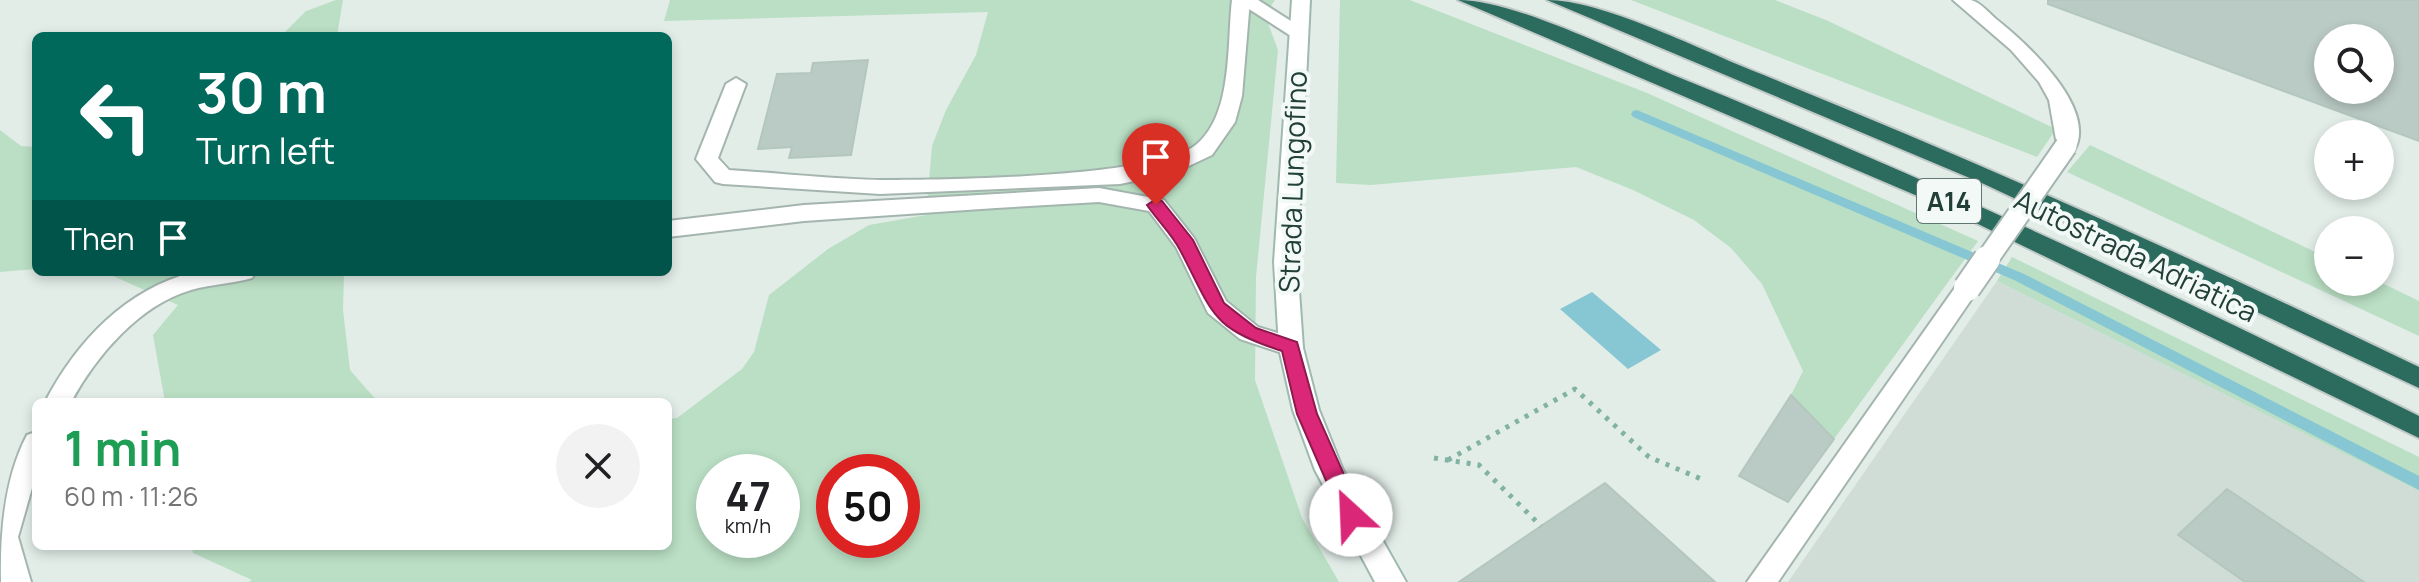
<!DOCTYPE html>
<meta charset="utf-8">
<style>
:root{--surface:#fff;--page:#f2f2f2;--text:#202124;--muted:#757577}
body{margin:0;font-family:Manrope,sans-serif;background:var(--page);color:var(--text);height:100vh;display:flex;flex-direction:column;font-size:30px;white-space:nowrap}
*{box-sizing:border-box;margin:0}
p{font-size:26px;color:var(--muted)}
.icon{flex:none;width:44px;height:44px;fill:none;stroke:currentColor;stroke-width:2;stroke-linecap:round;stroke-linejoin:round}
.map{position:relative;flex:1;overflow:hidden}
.side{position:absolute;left:32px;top:398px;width:640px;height:152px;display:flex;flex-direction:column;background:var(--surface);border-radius:12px;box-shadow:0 4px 12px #0003}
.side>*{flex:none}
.hud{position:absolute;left:32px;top:32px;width:640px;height:244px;border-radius:12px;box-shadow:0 4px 12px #0003;background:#00695c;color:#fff;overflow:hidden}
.fabs{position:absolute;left:2314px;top:24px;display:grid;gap:16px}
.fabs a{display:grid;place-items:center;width:80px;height:80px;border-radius:50%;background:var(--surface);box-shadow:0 4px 12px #0003;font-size:40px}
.speed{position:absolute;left:696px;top:454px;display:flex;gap:16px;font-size:40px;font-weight:700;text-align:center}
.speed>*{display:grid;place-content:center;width:104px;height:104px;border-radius:50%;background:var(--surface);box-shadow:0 4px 12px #0003;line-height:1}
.speed small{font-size:20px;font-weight:400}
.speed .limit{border:12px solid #d22;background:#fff;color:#111}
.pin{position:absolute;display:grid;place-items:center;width:68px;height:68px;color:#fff;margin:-82px -34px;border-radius:50% 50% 50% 0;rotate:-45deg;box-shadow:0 0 8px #0007}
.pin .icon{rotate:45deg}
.me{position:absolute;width:88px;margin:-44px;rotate:335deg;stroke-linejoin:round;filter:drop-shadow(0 0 6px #0008)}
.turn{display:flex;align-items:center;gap:28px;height:168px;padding:0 32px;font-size:36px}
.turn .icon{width:104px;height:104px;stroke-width:2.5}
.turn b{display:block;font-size:56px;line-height:68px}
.then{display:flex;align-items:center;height:76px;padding:0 32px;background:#0003;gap:16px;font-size:30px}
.round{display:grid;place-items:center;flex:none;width:84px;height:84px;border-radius:42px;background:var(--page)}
.headline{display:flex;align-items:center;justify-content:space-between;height:136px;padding:0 32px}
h1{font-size:48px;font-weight:700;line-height:60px;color:#1e9e55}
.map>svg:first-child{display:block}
.built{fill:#d0ddd7}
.green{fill:#badfc4;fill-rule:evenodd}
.water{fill:#87c7d4}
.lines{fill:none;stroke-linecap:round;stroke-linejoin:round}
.stream{fill:#87c7d4;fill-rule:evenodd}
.building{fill:#bacac4;stroke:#b4c7bf;stroke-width:2;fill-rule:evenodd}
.service-casing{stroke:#a4b5af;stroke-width:4}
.minor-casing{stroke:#a4b5af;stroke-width:4}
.secondary-casing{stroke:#9fb9b0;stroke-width:4}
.motorway-casing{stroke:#c1c9c7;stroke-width:4}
.path{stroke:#81b2a3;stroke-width:5;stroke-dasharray:4 7;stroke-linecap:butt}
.service{fill:#fff;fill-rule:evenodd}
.minor{fill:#fff;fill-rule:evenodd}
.secondary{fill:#fff;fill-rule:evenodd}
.motorway{fill:#2b6c5f;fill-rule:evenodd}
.service-bridge-far1-casing{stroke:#a4b5af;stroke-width:25;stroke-linecap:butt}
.service-bridge-casing{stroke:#a4b5af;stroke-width:30;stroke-linecap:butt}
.service-bridge-far1{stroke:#fff;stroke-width:21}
.service-bridge{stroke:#fff;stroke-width:26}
.route{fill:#db2777;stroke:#8e194d;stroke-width:2}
.labels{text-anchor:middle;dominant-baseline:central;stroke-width:8;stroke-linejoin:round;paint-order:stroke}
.shield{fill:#f2f9f6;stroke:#607670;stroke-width:2}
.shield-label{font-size:26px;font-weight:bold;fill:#213e37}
.street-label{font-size:28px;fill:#213e37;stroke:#f2f9f6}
</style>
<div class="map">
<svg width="2419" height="582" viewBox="0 0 2419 582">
<rect width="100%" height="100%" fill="#e2ede8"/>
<polygon class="built" points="1997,281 2419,491 2419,582 1788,582"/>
<g class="green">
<polygon points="336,0 343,0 337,36 281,36 306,11"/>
<path d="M670,0H1275L1265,15L1278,50L1256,277L1255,380L1302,518L1339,582H249L252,580L193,553L191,546H668V419L677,418L742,369L754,352L769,295L828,249L869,225L926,215L932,146L946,110L976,55L988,12L664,21ZM714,472H782V540H714ZM834,472H902V540H834Z"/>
<polygon points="1340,0 1410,0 1647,93 1978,241 1834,439 1791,395 1803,371 1762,284 1731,248 1694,220 1633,190 1576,167 1371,185 1336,183"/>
<polygon points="1631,0 1775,0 1826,20 2056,129 2037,157"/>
<polygon points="0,130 21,146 36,147 36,269 0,272"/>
<polygon points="2090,145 2328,258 2328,282 2380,282 2419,301 2419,336 2067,172"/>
<polygon points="2012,257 2419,457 2419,491 1997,281"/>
<polygon points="104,272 344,272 343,310 350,370 378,402 165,402 153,335 178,305"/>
</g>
<polygon class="water" points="1592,292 1661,350 1628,369 1560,309"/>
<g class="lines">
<polygon class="stream" points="1637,110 2024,274 2419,476 2419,490 2014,280 1633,117 1631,114 1633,111"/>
</g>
<g class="building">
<path d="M2048,0H2419V141L2048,4ZM2328,38H2380V90H2328Z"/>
<polygon points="868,60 851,155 789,158 792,147 758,149 777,74 811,73 813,63"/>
<polygon points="1791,395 1834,439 1788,502 1739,476"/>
<polygon points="1605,483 1715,582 1459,582 1541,526"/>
<polygon points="2227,489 2364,582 2245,582 2178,535"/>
</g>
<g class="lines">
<g class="service-casing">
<g id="service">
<path d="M1232,0H1250L1242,96L1235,122L1212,155L1176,172L1120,184L880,194L723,184L715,182L696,159L726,84L736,78L746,84L718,158L729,170C779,173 830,179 881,180C939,180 1159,178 1197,144C1233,113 1227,43 1232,0Z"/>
<path d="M1953,0C1958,0 1966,0 1971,0C1980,2 1989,13 1996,19C2025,42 2099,108 2074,151H2058L2049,100L2039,82L2011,50Z"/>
<polygon points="1099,188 1164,200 1194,238 1226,301 1258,327 1300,340 1303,347 1300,354 1291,356 1240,339 1208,313 1176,247 1149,211 1099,202 996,208 804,221 668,237 668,221 804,205"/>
<path d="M194,272H256L252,278C232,284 211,284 191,290C139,305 96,356 71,402H45C77,341 126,289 194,272Z"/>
<polygon points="1967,279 1975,282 1979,288 1975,294 1778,582 1747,582 1959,282"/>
<path d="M36,432V474L18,537L31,582H1C0,533 4,479 27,435Z"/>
</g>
</g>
<g class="minor-casing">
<polygon id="minor" points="1235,0 1258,0 1308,32 1305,36 1291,36"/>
</g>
<g class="secondary-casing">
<polygon id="secondary" points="1292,0 1310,0 1297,262 1303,348 1319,410 1343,470 1406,582 1375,582 1315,470 1293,410 1279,348 1274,262"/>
</g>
<g class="motorway-casing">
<g id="motorway">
<path d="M1458,0C1514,0 1617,52 1673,75C1926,177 2174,294 2419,416V438L1941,206Z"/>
<path d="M1547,0C1601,0 1697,48 1751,70C1977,161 2199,261 2419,367V388L1984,184Z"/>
</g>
</g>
<g class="path">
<polyline points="1434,458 1479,465 1541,526"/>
<polyline points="1448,460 1575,389 1649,457 1706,481"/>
</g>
<use href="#service" class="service"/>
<use href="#minor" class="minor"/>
<use href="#secondary" class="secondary"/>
<use href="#motorway" class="motorway"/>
<g class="service-bridge-far1-casing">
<polyline id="service-bridge-far1" points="1986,261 2066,146"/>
</g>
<g class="service-bridge-casing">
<polyline id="service-bridge" points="1967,288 1987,259"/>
</g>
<use href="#service-bridge-far1" class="service-bridge-far1"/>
<use href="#service-bridge" class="service-bridge"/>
</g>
<path class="route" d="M1156,199L1162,201L1193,240L1224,303L1256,328L1297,342L1317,414L1362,515L1359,521H1344L1341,515L1297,414L1282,351C1209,327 1214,314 1180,250C1172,234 1157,220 1147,205Z"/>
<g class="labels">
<rect class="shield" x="1917" y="179" width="64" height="44" rx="6"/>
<g class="shield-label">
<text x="1949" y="201">A14</text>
</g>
<g class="street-label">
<text transform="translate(1292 182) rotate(-88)">Strada Lungofino</text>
<text transform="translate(2136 255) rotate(26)">Autostrada Adriatica</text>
</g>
</g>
</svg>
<div class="fabs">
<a><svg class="icon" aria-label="search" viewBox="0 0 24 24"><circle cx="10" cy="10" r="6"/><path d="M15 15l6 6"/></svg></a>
<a>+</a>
<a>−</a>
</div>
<div class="speed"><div>47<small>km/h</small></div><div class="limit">50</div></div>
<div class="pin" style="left:1156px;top:205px;background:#d93025"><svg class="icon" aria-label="arrive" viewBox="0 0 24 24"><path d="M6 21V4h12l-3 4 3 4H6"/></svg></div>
<svg class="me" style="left:1351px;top:515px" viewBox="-20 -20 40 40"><circle r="19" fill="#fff"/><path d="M0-13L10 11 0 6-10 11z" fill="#db2777"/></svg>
<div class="hud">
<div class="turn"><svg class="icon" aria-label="left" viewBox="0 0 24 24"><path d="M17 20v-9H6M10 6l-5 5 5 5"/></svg><div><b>30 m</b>Turn left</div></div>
<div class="then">Then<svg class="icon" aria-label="arrive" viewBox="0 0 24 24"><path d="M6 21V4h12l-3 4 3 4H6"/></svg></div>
</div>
<section class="side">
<div class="headline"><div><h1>1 min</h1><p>60 m · 11:26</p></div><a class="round"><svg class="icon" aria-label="close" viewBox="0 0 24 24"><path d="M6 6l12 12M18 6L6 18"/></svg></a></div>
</section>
</div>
